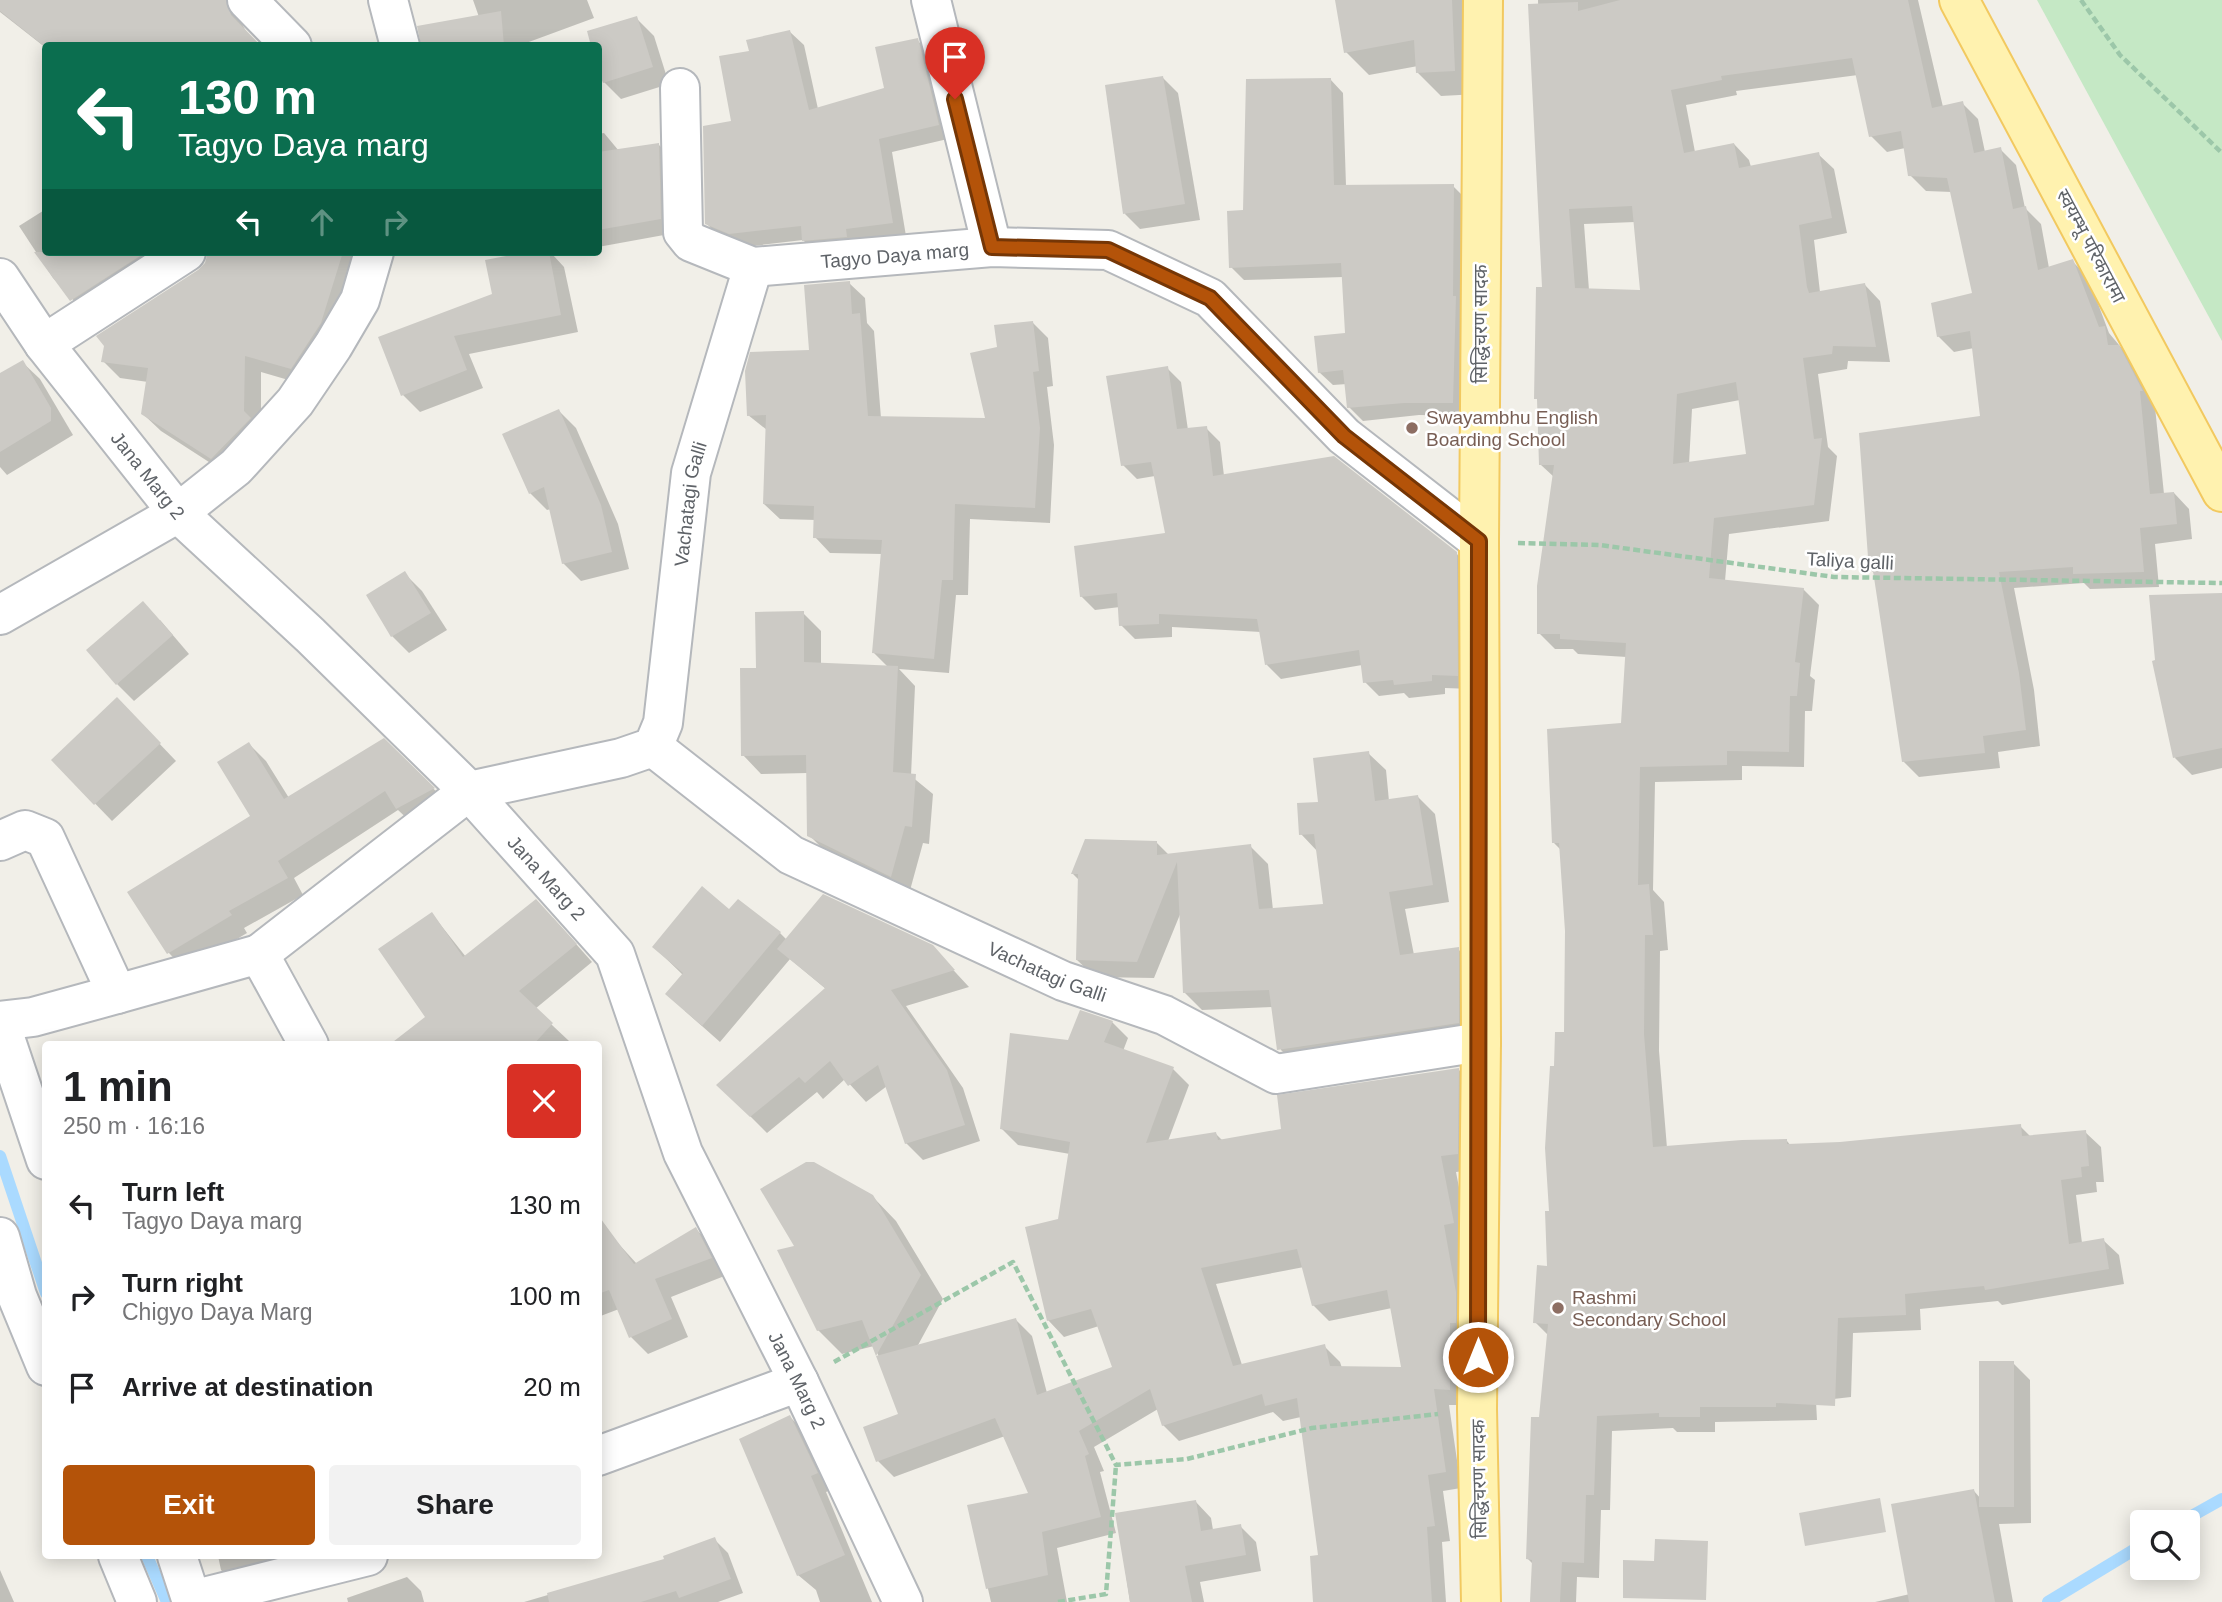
<!DOCTYPE html>
<meta charset="utf-8">
<style>
:root{--surface:#fff;--page:#f2f2f2;--text:#202124;--muted:#757577;--accent:#b45309}
body{margin:0;font-family:Helvetica,"Noto Sans Devanagari",sans-serif;background:var(--page);color:var(--text);height:100vh;display:flex;flex-direction:column;font-size:26px;white-space:nowrap}
*{box-sizing:border-box;margin:0}
p{font-size:23px;color:var(--muted)}
.icon{flex:none;width:38px;height:38px;fill:none;stroke:currentColor;stroke-width:2;stroke-linecap:round;stroke-linejoin:round}
.map{position:relative;flex:1;overflow:hidden}
.details{position:absolute;left:42px;top:1041px;width:560px;height:518px;display:flex;flex-direction:column;background:var(--surface);border-radius:7px;box-shadow:0 4px 18px #0003}
.details>*{flex:none}
.hud{position:absolute;left:42px;top:42px;width:560px;height:214px;border-radius:7px;box-shadow:0 4px 18px #0003;background:#0b6e4f;color:#fff;overflow:hidden}
.controls{position:absolute;left:2130px;top:1510px;display:grid;gap:14px}
.controls a{display:grid;place-items:center;width:70px;height:70px;border-radius:7px;background:var(--surface);box-shadow:0 4px 18px #0003;font-size:35px}
.pin{position:absolute;display:grid;place-items:center;width:60px;height:60px;color:#fff;margin:-72px -30px;border-radius:50% 50% 50% 0;rotate:-45deg;box-shadow:0 0 7px #0007}
.pin .icon{rotate:45deg}
.me{position:absolute;width:77px;margin:-38px;rotate:0deg;stroke-linejoin:round;filter:drop-shadow(0 0 5px #0008)}
.turn{display:flex;align-items:center;gap:24px;height:147px;padding:0 21px;font-size:32px}
.turn .icon{width:91px;height:91px;stroke-width:2.5}
.turn b{display:block;font-size:49px;line-height:60px}
.lanes{display:flex;align-items:center;height:66px;padding:0 21px;background:#0003;justify-content:center;gap:35px;direction:ltr}
.lanes .off{opacity:.35}
.round{display:grid;place-items:center;flex:none;width:74px;height:74px;border-radius:7px;background:var(--page)}
.head{display:flex;align-items:center;justify-content:space-between;height:119px;padding:0 21px}
h1{font-size:42px;font-weight:700;line-height:52px}
.primary-button{display:flex;gap:14px;margin-top:auto;padding:14px 21px}
.primary-button a{flex:1;height:80px;border-radius:7px;background:var(--accent);color:#fff;font-size:28px;font-weight:700;line-height:80px;text-align:center}
.primary-button a+a{background:var(--page);color:var(--text)}
ul{padding:0;list-style:none}
li{display:flex;align-items:center;gap:21px;height:91px;padding:0 21px}
li div{flex:1}
li b{display:block;font-size:26px}
li em{font-style:normal}
.map>svg:first-child{display:block}
.green{fill:#c5e8c5}
.shadow{fill:#0003;fill-rule:evenodd}
.lines{fill:none;stroke-linecap:round;stroke-linejoin:round}
.stream{stroke:#aadaff;stroke-width:12}
.building{fill:#cccac5;fill-rule:evenodd}
.minor-casing{stroke:#b5b8bc;stroke-width:42}
.major-casing{stroke:#f2c960;stroke-width:42}
.path{stroke:#9cc7a9;stroke-width:4.5;stroke-dasharray:7 3.5;stroke-linecap:butt}
.minor{stroke:#fff;stroke-width:38}
.major{stroke:#fff2af;stroke-width:38}
.route-casing{stroke:#753606;stroke-width:18}
.route{stroke:#b45309;stroke-width:12}
.education-dot{fill:#8d6e63;stroke:#fff;stroke-width:2.5}
.labels{text-anchor:middle;dominant-baseline:central;stroke-width:5;stroke-linejoin:round;paint-order:stroke}
.street-label{font-size:19px;fill:#5f6368;stroke:#fff}
.education-label{font-size:19px;fill:#785e54;stroke:#fff;text-anchor:start}
</style>
<div class="map">
<svg width="2222" height="1602" viewBox="0 0 2222 1602">
<rect width="100%" height="100%" fill="#f1efe8"/>
<polygon class="green" points="2037,0 2222,0 2222,341"/>
<g class="shadow">
<polygon points="0,0 237,0 244,11 242,24 248,35 46,46 46,48 0,12"/>
<polygon points="473,0 587,0 594,18 518,46 421,46 479,17"/>
<polygon points="1337,0 1473,0 1478,94 1441,96 1418,73 1418,66 1369,75 1346,52"/>
<path d="M1538,0H1918L1943,107L1962,103L1978,119L1985,152L2000,149L2016,165L2025,208L2041,224L2049,268L2072,261L2088,277L2109,333L2134,363L2155,407L2164,494L2174,493L2189,509L2192,539L2155,544L2159,587L2090,589L2084,583L2014,588L2034,690L2040,746L1998,752L2000,768L1919,777L1903,761L1875,574L1871,570L1982,417L1974,348L1954,352L1938,336L1974,294L1952,192L1926,191L1910,175L1905,148L1887,152L1871,136L1858,75L1736,91L1737,95L1686,105L1695,152L1734,144L1749,160L1751,167L1818,154L1834,169L1847,233L1814,240L1820,292L1865,285L1880,301L1890,362L1848,361L1847,369L1818,374L1828,447L1837,456L1829,521L1729,534L1725,581L1803,589L1819,605L1810,676L1815,680L1812,711H1805L1804,767L1742,766V780L1655,782L1653,890L1664,902L1668,950L1660,951L1659,1051L1667,1148L1787,1141L1791,1146L1840,1144L2020,1126L2031,1137L2085,1132L2101,1147L2104,1182H2096L2097,1192L2076,1195L2082,1243L2103,1240L2119,1255L2124,1284L2002,1305L1998,1301L1920,1309L1921,1330L1853,1333L1851,1397L1816,1401L1817,1420L1715,1422V1432H1677L1673,1428L1612,1431L1610,1510H1601L1599,1578L1577,1577L1576,1602H1531L1533,1564L1528,1559L1549,1336L1535,1322L1549,1268L1556,1068L1566,1034L1567,931L1561,850L1554,843L1623,724L1627,657L1578,654L1573,649H1555L1539,633L1554,477L1541,465L1539,401L1536,398L1544,289ZM1635,222L1642,292L1589,290L1584,224ZM1740,400L1748,456L1689,464L1692,409Z"/>
<polygon points="636,18 654,36 669,84 621,99 604,82"/>
<polygon points="790,32 804,45 818,109 886,89 917,40 931,54 952,138 892,152 906,236 817,254 803,240 744,247 720,237 706,223 751,52"/>
<polygon points="1162,77 1178,93 1200,220 1140,229 1125,214"/>
<polygon points="1330,79 1343,93 1346,186 1453,186 1466,199 1466,416 1419,415 1363,421 1349,407 1347,384 1333,385 1319,372 1347,335 1344,277 1244,280 1231,267 1245,211"/>
<polygon points="604,133 619,151 659,145 673,159 675,233 598,247 598,134"/>
<polygon points="46,209 46,252 190,252 89,317 53,278 19,226"/>
<polygon points="209,252 365,252 309,386 261,372 261,430 229,475 161,431 143,414 148,382 120,378 103,361 200,271 207,263"/>
<polygon points="536,252 571,252 553,255 564,267 578,332 469,354 483,388 420,412 403,395 380,338 494,295"/>
<polygon points="849,283 865,298 867,323 874,331 881,418 987,419 999,348 1032,322 1048,338 1053,386 1047,387 1054,445 1050,523 970,519 968,595 956,595 949,673 899,669 915,686 911,776 933,794 929,844 923,843 909,894 827,853 809,835 808,773 761,774 743,755 803,613 821,631 821,664 888,667 874,653 882,554 830,553 815,537 816,520 780,519 764,504 767,430 748,415 810,351"/>
<polygon points="22,362 40,379 73,435 7,475 0,467 0,375"/>
<polygon points="1167,368 1181,382 1188,430 1206,428 1220,442 1224,476 1456,553 1470,568 1471,689 1445,688 1445,694 1409,698 1404,693 1379,696 1365,682 1362,665 1281,679 1267,665 1261,632 1172,627 1172,637 1135,639 1121,625 1120,607 1095,610 1081,596 1167,535 1155,476 1137,479 1123,465"/>
<polygon points="559,411 576,428 618,524 629,569 581,581 563,563 551,509 547,510 530,493"/>
<polygon points="405,574 422,591 447,630 409,653 392,636"/>
<polygon points="2222,593 2222,768 2192,775 2175,758"/>
<polygon points="160,620 189,654 134,701 117,684"/>
<polygon points="134,717 176,761 112,821 53,760"/>
<polygon points="384,740 450,805 414,825 398,810 294,878 303,895 244,928 247,933 185,970 169,953 130,892 252,817 249,744 266,761 289,798"/>
<polygon points="1368,753 1386,770 1389,801 1418,797 1435,814 1449,902 1405,909 1414,955 1458,949 1475,967 1476,1040 1299,1068 1281,1050 1274,1007 1202,1010 1185,993 1181,912 1154,978 1095,977 1077,960 1079,880 1073,874 1156,842 1170,856 1250,846 1268,864 1273,910 1325,905 1318,852 1301,834 1320,804"/>
<polygon points="730,911 780,933 787,940 932,947 969,987 906,1006 963,1088 980,1141 923,1160 906,1143 887,1086 866,1102 845,1079 823,1099 817,1092 767,1133 719,1085 826,989 790,959 720,1042 685,1011 683,975 654,947"/>
<polygon points="432,914 466,957 553,918 592,962 535,1009 569,1041 566,1045 392,1045 427,1017"/>
<path d="M1112,1022L1128,1038L1123,1051L1173,1069L1189,1085L1168,1141L1216,1134L1223,1141L1283,1131L1458,1069L1474,1085L1473,1170L1456,1172L1469,1239L1459,1241L1472,1310L1465,1405H1449L1461,1488L1443,1491L1450,1541L1442,1542L1446,1602H1315L1320,1557L1301,1417L1283,1421L1273,1412L1179,1441L1163,1425L1158,1409L1094,1447L1104,1471L1100,1472L1116,1533L1057,1548L1067,1602H991L969,1506L1030,1494L1005,1436L894,1477L878,1461L901,1415L879,1357L874,1346L842,1354L818,1330L797,1247L872,1196L896,1221L943,1299L917,1347L1016,1320L1032,1336L1047,1393L1114,1368L1099,1326L1064,1337L1048,1320L1070,1154L1018,1145L1002,1129L1069,1042ZM1304,1267L1313,1305L1329,1321L1392,1308L1403,1369L1342,1368L1340,1362L1324,1346L1242,1365L1216,1284Z"/>
<polygon points="696,1229 713,1247 727,1275 671,1297 688,1337 648,1354 631,1337 619,1309 598,1317 598,1248 616,1241 637,1264"/>
<polygon points="2013,1363 2030,1380 2031,1523 1999,1524 2013,1602 1875,1602 1910,1594 1974,1491 1981,1499"/>
<polygon points="790,1417 806,1433 833,1489 826,1492 872,1602 820,1602 816,1590 798,1575"/>
<polygon points="1195,1501 1211,1518 1213,1530 1240,1526 1256,1542 1261,1571 1200,1582 1204,1602 1130,1602 1117,1514"/>
<polygon points="714,1539 728,1553 743,1593 718,1602 524,1602 667,1560"/>
<polygon points="218,1556 280,1556 284,1576 238,1587 221,1570"/>
<polygon points="0,1570 14,1602 0,1602"/>
<polygon points="407,1577 421,1591 424,1602 348,1602 347,1598"/>
</g>
<g class="lines">
<g class="stream">
<polyline points="0,1156 46,1293"/>
<polyline points="2181,1522 2222,1499"/>
<polyline points="147,1556 167,1602"/>
<polyline points="2048,1602 2142,1545"/>
</g>
</g>
<g class="building">
<polygon points="0,0 226,0 231,15 261,46 44,46 0,11"/>
<polygon points="1335,0 1452,0 1455,71 1416,73 1414,40 1344,53"/>
<path d="M1620,0H1908L1932,108L1963,101L1974,153L2001,147L2013,209L2026,206L2038,270L2073,259L2099,327L2105,326L2108,345H2119L2143,391H2140L2150,494L2174,492L2177,524L2140,528L2144,572L2073,574V567L1999,572L2019,673L2026,730L1983,736L1985,753L1902,762L1873,571H1869L1859,433L1980,416L1970,331L1937,337L1931,303L1972,293L1947,178L1908,176L1901,131L1869,137L1852,58L1721,76L1722,80L1671,90L1684,153L1734,143L1739,168L1819,152L1832,218L1799,225L1807,287L1809,293L1865,283L1876,347L1833,346L1832,354L1803,358L1814,439L1822,438L1814,505L1714,518L1709,578L1804,588L1795,662L1800,663L1797,696H1790L1789,752L1727,751V765L1640,767L1638,885L1649,884L1653,935H1645L1644,1034L1653,1147L1742,1140L1787,1139V1144L1840,1142L2021,1124L2022,1136L2086,1130L2089,1166L2081,1167L2082,1177L2061,1180L2069,1244L2104,1238L2109,1269L1985,1290L1984,1286L1905,1294L1906,1315L1838,1318L1835,1406L1776,1403V1407H1700V1417H1659V1413L1597,1416L1594,1495H1586L1584,1563L1562,1562L1560,1602H1530L1532,1560L1526,1559L1531,1417H1539L1548,1324L1533,1323L1537,1265L1547,1266L1545,1211H1549L1545,1148L1550,1066H1554L1555,1032H1564L1565,931L1559,843H1552L1547,729L1621,723L1626,643L1560,639V634H1537V586L1554,465H1539L1537,399H1534L1536,287H1542L1528,4L1578,2V11ZM1632,206L1640,290L1575,288L1569,209ZM1736,382L1746,454L1673,464L1677,394Z"/>
<polygon points="501,11 504,46 421,46 417,26"/>
<polygon points="637,16 653,67 603,83 598,70 598,46 591,46 587,31"/>
<polygon points="790,30 809,110 884,88 875,47 918,38 939,125 879,139 893,223 846,229 847,237 802,241 801,226 729,234 705,224 703,126 731,121 719,56 749,51 746,40"/>
<polygon points="1163,76 1185,204 1123,214 1105,85"/>
<polygon points="1331,78 1334,185 1454,184 1453,296 1456,296 1453,403 1404,403 1347,408 1343,370 1318,373 1314,336 1345,333 1341,263 1229,268 1227,211 1243,210 1246,79"/>
<polygon points="659,143 661,219 598,230 598,152"/>
<polygon points="34,252 146,252 70,301"/>
<polygon points="208,252 343,252 321,323 291,369 245,356 244,411 251,418 211,459 141,414 148,368 101,362 104,346 96,336 198,270 205,263"/>
<polygon points="527,252 549,252 561,315 454,336 467,370 401,396 378,337 492,294 485,260"/>
<polygon points="850,281 852,314 860,313 868,416 985,418 970,353 997,347 994,325 1033,321 1039,371 1033,372 1040,428 1035,508 955,504 953,580 942,580 934,659 872,653 882,540 813,538 814,506 763,504 766,415 747,416 745,371 750,352 809,350 804,285"/>
<polygon points="23,360 51,408 51,421 0,452 0,373"/>
<polygon points="1168,366 1177,429 1207,426 1213,476 1334,456 1457,552 1458,676 1432,675 1432,681 1394,685 1393,680 1363,683 1359,650 1265,665 1257,619 1159,614 1159,624 1119,626 1117,593 1080,597 1074,546 1165,533 1151,462 1121,466 1106,376"/>
<polygon points="559,409 601,505 612,552 562,564 544,487 529,494 502,434"/>
<polygon points="405,571 431,613 391,637 366,595"/>
<polygon points="2222,593 2222,748 2173,758 2152,661 2155,660 2149,595"/>
<polygon points="143,601 173,635 116,685 86,650"/>
<polygon points="804,611 804,662 898,666 893,772 916,774 912,827 905,826 891,877 807,836 806,755 741,756 740,668 756,668 755,612"/>
<polygon points="117,697 161,743 94,805 51,760"/>
<polygon points="384,738 435,788 396,809 385,791 278,861 288,878 229,911 232,915 167,954 127,892 250,816 217,762 249,742 284,799"/>
<polygon points="1369,751 1375,801 1418,795 1433,885 1389,892 1400,955 1459,947 1459,1023 1277,1050 1269,990 1183,993 1177,862 1137,962 1076,960 1078,874 1071,874 1085,839 1157,841 1157,855 1251,844 1259,909 1323,904 1314,834 1299,835 1297,803 1318,802 1313,758"/>
<polygon points="702,886 729,909 738,899 781,932 702,1026 665,994 683,973 652,947"/>
<polygon points="823,894 933,945 955,970 891,990 947,1070 965,1125 905,1144 878,1065 848,1086 830,1061 805,1083 799,1077 750,1117 716,1085 825,988 777,949"/>
<polygon points="536,899 577,944 519,991 553,1023 533,1045 389,1045 425,1017 378,949 432,912 463,957"/>
<path d="M1080,1010L1113,1021L1104,1042L1174,1067L1146,1143L1216,1132L1218,1140L1281,1129L1277,1095L1459,1068L1458,1154L1441,1156L1454,1223L1444,1225L1456,1292V1323H1450V1390L1434,1389L1446,1472L1428,1475L1435,1526L1427,1527L1432,1602H1313L1310,1556L1318,1555L1297,1398L1265,1406L1262,1394L1162,1426L1150,1389L1079,1431L1089,1454L1085,1456L1101,1517L1042,1532L1048,1575L986,1589L967,1505L1028,1493L995,1418L876,1462L863,1427L898,1414L876,1356L1016,1318L1037,1395L1112,1367L1091,1309L1047,1321L1025,1227L1058,1219L1070,1142L1000,1129L1010,1033L1068,1040ZM1297,1249L1312,1306L1387,1290L1401,1367L1330,1366L1325,1344L1233,1366L1201,1268Z"/>
<polygon points="806,1162 814,1162 873,1195 921,1275 876,1356 862,1320 817,1331 777,1250 794,1246 760,1189"/>
<polygon points="598,1215 634,1264 696,1227 712,1258 655,1279 672,1319 629,1338 609,1290 598,1294"/>
<rect x="1979" y="1361" width="35" height="146"/>
<polygon points="790,1415 818,1473 811,1476 845,1555 797,1576 739,1439"/>
<polygon points="1974,1489 1995,1602 1909,1602 1891,1504"/>
<polygon points="1880,1498 1886,1532 1805,1546 1799,1513"/>
<polygon points="1196,1500 1201,1531 1241,1524 1246,1555 1185,1566 1192,1602 1130,1602 1115,1513"/>
<polygon points="715,1537 731,1579 679,1598 676,1591 641,1602 549,1602 547,1593 664,1559 663,1556"/>
<polygon points="1655,1539 1708,1541 1706,1600 1623,1598 1623,1560 1654,1561"/>
</g>
<g class="lines">
<g class="minor-casing">
<g id="minor">
<polyline points="247,0 292,46"/>
<polyline points="388,0 400,46"/>
<polyline points="931,0 992,247"/>
<path id="s1" d="M680,88L683,232L691,242L753,267L992,247L1108,250L1210,298L1344,436L1479,541"/>
<path id="s2" d="M0,278L44,344L178,513L310,635L469,791L615,954L683,1153L799,1382L903,1602"/>
<polyline points="44,344 186,252"/>
<polyline points="0,615 178,513 236,467 295,402 333,346 360,300 374,252"/>
<path id="s3" d="M653,747L791,855L1063,981L1164,1015L1276,1074L1481,1042"/>
<polyline points="0,841 25,830 45,838 117,994 259,954 309,1045"/>
<path id="s4" d="M259,954L469,791L621,758L653,747L663,723L691,473L753,267"/>
<polyline points="0,1021 33,1017 117,994"/>
<polyline points="0,1023 46,1160"/>
<polyline points="0,1237 17,1296 46,1366"/>
<polyline points="598,1456 799,1382"/>
<polyline points="118,1556 137,1602"/>
<polyline points="177,1556 192,1602"/>
<polyline points="192,1600 368,1556"/>
</g>
</g>
<g class="major-casing">
<g id="major">
<polyline points="1959,0 2222,492"/>
<polyline points="1481,1602 1477,1409 1481,1042 1479,541 1483,0"/>
</g>
</g>
<g class="path">
<polyline points="2081,0 2120,55 2222,153"/>
<polyline points="1518,543 1600,545 1834,577 2222,583"/>
<polyline points="834,1362 1013,1262 1116,1465 1187,1459 1312,1428 1438,1414"/>
<polyline points="1058,1602 1106,1594 1116,1465"/>
</g>
<use href="#minor" class="minor"/>
<use href="#major" class="major"/>
</g>
<g class="lines">
<g class="route-casing">
<polyline id="route" points="955,99 992,247 1108,250 1210,298 1344,436 1479,541 1478,1357"/>
</g>
<use href="#route" class="route"/>
</g>
<g class="education-dot">
<circle cx="1412" cy="428" r="7"/>
<circle cx="1558" cy="1308" r="7"/>
</g>
<g class="labels">
<g class="street-label">
<text transform="translate(2091 246) rotate(62)">स्वयम्भू परिकारामा</text>
<text stroke="none"><textPath href="#s1" startOffset="366">Tagyo Daya marg</textPath></text>
<text transform="translate(1480 324) rotate(-90)">सिद्धिचरण सादक</text>
<text stroke="none"><textPath href="#s2" startOffset="247">Jana Marg 2</textPath></text>
<text stroke="none"><textPath href="#s4" startOffset="702">Vachatagi Galli</textPath></text>
<text transform="translate(1850 561) rotate(3)">Taliya galli</text>
<text stroke="none"><textPath href="#s2" startOffset="814">Jana Marg 2</textPath></text>
<text stroke="none"><textPath href="#s3" startOffset="457">Vachatagi Galli</textPath></text>
<text stroke="none"><textPath href="#s2" startOffset="1381">Jana Marg 2</textPath></text>
<text transform="translate(1479 1479) rotate(-91)">सिद्धिचरण सादक</text>
</g>
<g class="education-label">
<text x="1426" y="417">Swayambhu English<tspan x="1426" dy="22">Boarding School</tspan></text>
<text x="1572" y="1297">Rashmi<tspan x="1572" dy="22">Secondary School</tspan></text>
</g>
</g>
</svg>
<div class="controls">
<a><svg class="icon" aria-label="search" viewBox="0 0 24 24"><circle cx="10" cy="10" r="6"/><path d="M15 15l6 6"/></svg></a>
</div>
<div class="pin" style="left:955px;top:99px;background:#d93025"><svg class="icon" aria-label="arrive" viewBox="0 0 24 24"><path d="M6 21V4h12l-3 4 3 4H6"/></svg></div>
<svg class="me" style="left:1478px;top:1357px" viewBox="-20 -20 40 40"><circle r="17" fill="#b45309" stroke="#fff" stroke-width="3"/><path d="M0-11L8 9 0 5-8 9z" fill="#fff"/></svg>
<div class="hud">
<div class="turn"><svg class="icon" aria-label="left" viewBox="0 0 24 24"><path d="M17 20v-9H6M10 6l-5 5 5 5"/></svg><div><b>130 m</b>Tagyo Daya marg</div></div>
<div class="lanes"><svg class="icon" aria-label="left" viewBox="0 0 24 24"><path d="M17 20v-9H6M10 6l-5 5 5 5"/></svg><svg class="icon off" aria-label="ahead" viewBox="0 0 24 24"><path d="M12 20V5M6 11l6-6 6 6"/></svg><svg class="icon off" aria-label="right" viewBox="0 0 24 24"><path d="M7 20v-9h11M14 6l5 5-5 5"/></svg></div>
</div>
<section class="details">
<div class="head"><div><h1>1 min</h1><p>250 m · 16:16</p></div><a class="round" style="background:#d93025;color:#fff"><svg class="icon" aria-label="close" viewBox="0 0 24 24"><path d="M6 6l12 12M18 6L6 18"/></svg></a></div>
<ul>
<li><svg class="icon" aria-label="left" viewBox="0 0 24 24"><path d="M17 20v-9H6M10 6l-5 5 5 5"/></svg><div><b>Turn left</b><p>Tagyo Daya marg</p></div><em>130 m</em></li>
<li><svg class="icon" aria-label="right" viewBox="0 0 24 24"><path d="M7 20v-9h11M14 6l5 5-5 5"/></svg><div><b>Turn right</b><p>Chigyo Daya Marg</p></div><em>100 m</em></li>
<li><svg class="icon" aria-label="arrive" viewBox="0 0 24 24"><path d="M6 21V4h12l-3 4 3 4H6"/></svg><div><b>Arrive at destination</b></div><em>20 m</em></li>
</ul>
<div class="primary-button"><a>Exit</a><a>Share</a></div>
</section>
</div>
